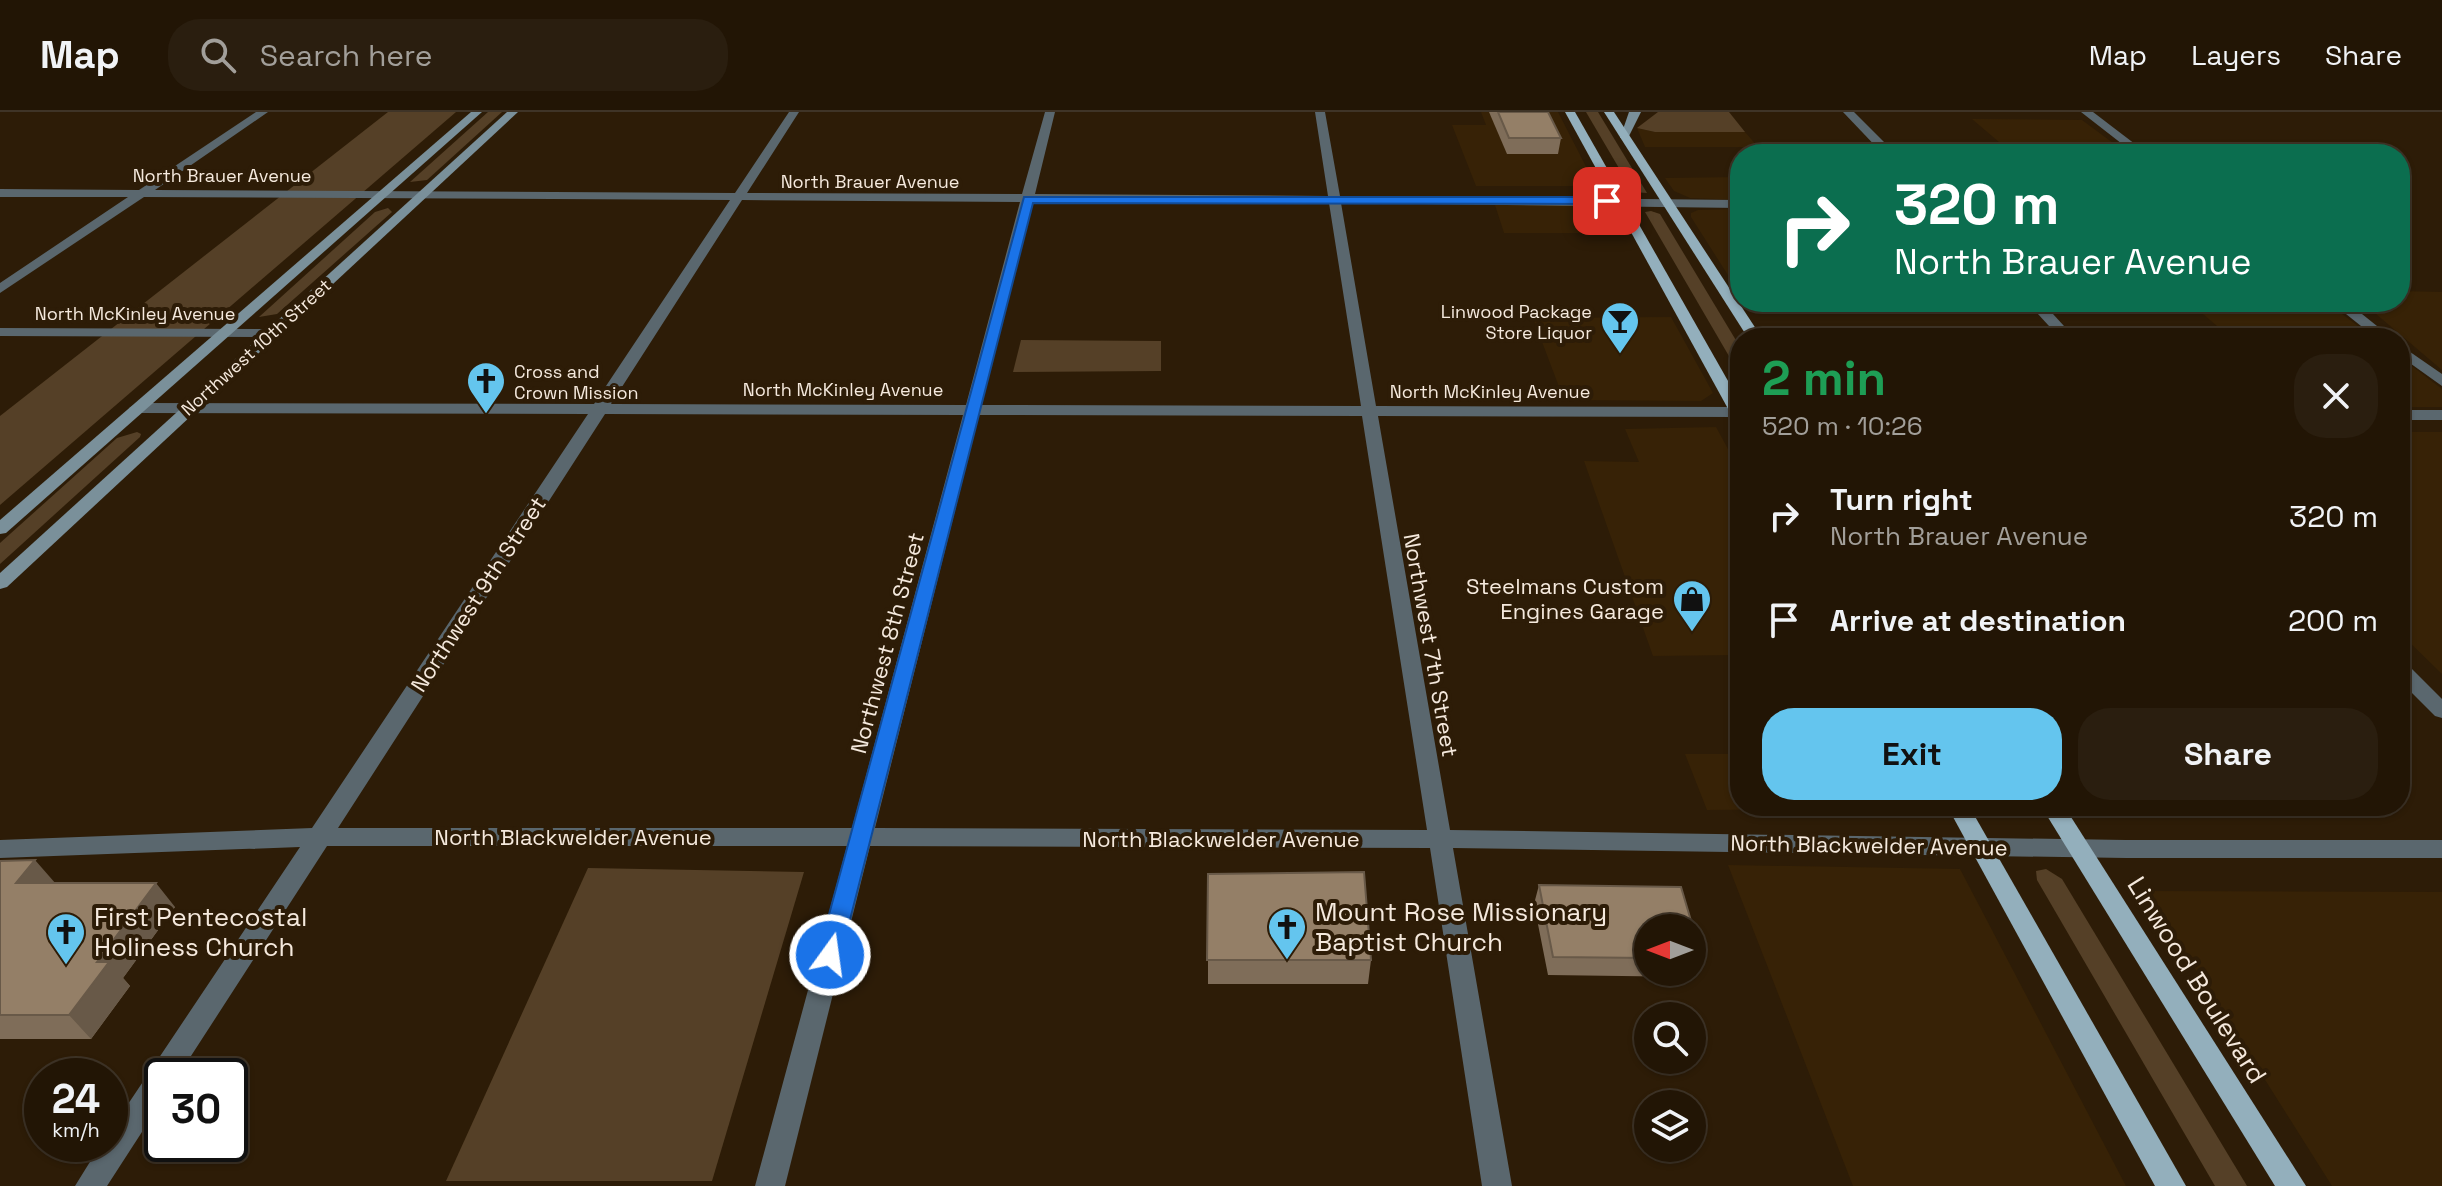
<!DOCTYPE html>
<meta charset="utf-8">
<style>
:root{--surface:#221505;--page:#2a1e0f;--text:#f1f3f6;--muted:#a29f9a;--line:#3f3427;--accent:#64c5ee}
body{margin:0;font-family:"Space Grotesk",sans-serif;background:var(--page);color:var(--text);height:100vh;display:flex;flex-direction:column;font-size:30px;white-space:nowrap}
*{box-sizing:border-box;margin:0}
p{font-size:26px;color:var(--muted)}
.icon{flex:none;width:44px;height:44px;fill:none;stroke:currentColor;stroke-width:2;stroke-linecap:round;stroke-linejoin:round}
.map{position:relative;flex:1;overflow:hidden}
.side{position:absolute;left:1730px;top:216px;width:680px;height:488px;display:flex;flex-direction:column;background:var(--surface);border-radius:32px;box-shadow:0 2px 6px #0004,0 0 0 2px var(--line)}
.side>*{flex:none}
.top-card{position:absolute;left:1730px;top:32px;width:680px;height:168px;border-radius:32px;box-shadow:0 2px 6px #0004,0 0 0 2px var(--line);background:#0b6e4f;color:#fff;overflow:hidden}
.needle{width:52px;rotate:270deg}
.fabs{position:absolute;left:1634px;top:802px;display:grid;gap:16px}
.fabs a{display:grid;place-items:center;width:72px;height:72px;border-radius:50%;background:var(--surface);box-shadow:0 2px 6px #0004,0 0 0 2px var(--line);font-size:40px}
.speed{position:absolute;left:24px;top:946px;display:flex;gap:16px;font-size:40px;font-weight:700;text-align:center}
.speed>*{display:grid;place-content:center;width:104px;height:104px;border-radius:50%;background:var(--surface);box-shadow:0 2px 6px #0004,0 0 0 2px var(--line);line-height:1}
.speed small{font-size:20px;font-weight:400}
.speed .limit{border:4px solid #111;border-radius:12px;background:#fff;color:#111}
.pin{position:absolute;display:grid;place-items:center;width:68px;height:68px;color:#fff;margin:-34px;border-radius:16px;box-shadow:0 4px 12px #0006}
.me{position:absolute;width:88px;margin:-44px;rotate:14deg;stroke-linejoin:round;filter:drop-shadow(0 0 6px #0008)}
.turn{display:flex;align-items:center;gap:28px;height:168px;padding:0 32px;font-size:36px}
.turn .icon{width:104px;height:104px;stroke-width:2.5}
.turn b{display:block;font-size:56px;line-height:68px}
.round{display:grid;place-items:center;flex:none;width:84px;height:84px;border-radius:32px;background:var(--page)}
.summary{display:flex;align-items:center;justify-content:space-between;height:136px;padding:0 32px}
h1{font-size:48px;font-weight:700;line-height:60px;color:#1e9e55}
.cta{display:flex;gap:16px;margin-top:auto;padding:16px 32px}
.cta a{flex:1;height:92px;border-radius:32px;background:var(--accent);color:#111;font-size:32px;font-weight:700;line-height:92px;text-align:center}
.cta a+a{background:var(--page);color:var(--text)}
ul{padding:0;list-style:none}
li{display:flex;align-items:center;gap:24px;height:104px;padding:0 32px}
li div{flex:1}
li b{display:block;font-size:30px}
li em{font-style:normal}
header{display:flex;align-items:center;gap:48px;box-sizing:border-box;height:112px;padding:0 40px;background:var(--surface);border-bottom:2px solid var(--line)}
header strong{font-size:38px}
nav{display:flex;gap:44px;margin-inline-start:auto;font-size:28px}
.search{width:560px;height:72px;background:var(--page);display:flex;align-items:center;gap:20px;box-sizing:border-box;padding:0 28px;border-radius:32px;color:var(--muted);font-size:30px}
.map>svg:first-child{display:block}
.built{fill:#372206}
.green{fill:#554027}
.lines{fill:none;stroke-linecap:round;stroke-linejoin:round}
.street{fill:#5a676e;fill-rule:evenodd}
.secondary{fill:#7a909a;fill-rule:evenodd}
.primary{fill:#93afbc;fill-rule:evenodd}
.wall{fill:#7f6d59;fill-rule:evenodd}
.shaded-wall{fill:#685948}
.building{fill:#947f67;stroke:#685948;stroke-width:2}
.route{fill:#1a73e8;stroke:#114b97;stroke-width:2}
.labels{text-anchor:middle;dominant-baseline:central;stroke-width:8;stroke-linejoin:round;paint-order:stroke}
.far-street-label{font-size:18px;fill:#f5e9dd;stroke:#2d1c07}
.far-poi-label{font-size:18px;fill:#f5e9dd;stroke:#2d1c07;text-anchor:end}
.poi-label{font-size:22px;fill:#f5e9dd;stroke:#2d1c07;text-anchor:end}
.street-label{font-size:22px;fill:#f5e9dd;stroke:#2d1c07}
.near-poi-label{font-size:26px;fill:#f5e9dd;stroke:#2d1c07;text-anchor:start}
.near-street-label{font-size:26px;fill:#f5e9dd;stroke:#2d1c07}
</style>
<header>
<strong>Map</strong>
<div class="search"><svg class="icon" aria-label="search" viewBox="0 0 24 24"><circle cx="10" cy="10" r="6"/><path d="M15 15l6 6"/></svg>Search here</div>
<nav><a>Map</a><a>Layers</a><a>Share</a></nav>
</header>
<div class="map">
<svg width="2442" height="1074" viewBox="0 0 2442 1074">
<rect width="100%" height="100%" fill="#2d1c07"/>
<g class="built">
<polygon points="1481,0 1558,0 1596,74 1476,74 1452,13 1486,13"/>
<polygon points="1972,7 2082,8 2128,42 2013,42"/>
<polygon points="1637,16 1655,20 1745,20 1758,35 1645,35"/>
<polygon points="1740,65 1740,88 1690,86 1674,79 1665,66"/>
<polygon points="1495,93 1583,93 1612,101 1623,121 1504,121"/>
<polygon points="1740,97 1740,182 1691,105 1691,101 1698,98"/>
<polygon points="2400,179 2442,180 2442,258 2362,190 2400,190"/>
<polygon points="2189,190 2326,190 2374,226 2231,226"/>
<polygon points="1671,205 1713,281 1701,289 1564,288 1533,206"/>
<polygon points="2400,245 2442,277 2442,295 2400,295"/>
<polygon points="1716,315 1740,359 1740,543 1653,544 1584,349 1639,350 1625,317"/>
<polygon points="2400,320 2442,320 2442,562 2400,521"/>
<polygon points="1685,642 1740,642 1740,694 1923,696 1707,698"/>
<polygon points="1728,753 1960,757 2126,1074 1853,1074"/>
<polygon points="2146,779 2442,780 2442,1074 2332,1074"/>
</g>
<g class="green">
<polygon points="388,0 456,0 0,393 0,304"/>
<polygon points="488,0 502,0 427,68 410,70"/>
<polygon points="1586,0 1598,0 1647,81 1633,80"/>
<polygon points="1658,0 1729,0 1745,20 1655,20 1637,16"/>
<polygon points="388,96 392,100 277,202 259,205 375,100"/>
<polygon points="1651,99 1660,102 1740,235 1740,263 1645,100"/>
<polygon points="1021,228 1161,229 1161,259 1013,260"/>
<polygon points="137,320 141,322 140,325 0,452 0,431 117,326"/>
<polygon points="588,756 804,760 712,1069 446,1069"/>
<polygon points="2046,757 2062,767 2247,1074 2215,1074 2037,768 2036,759"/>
</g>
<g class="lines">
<g class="street">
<path d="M256,0H268L155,78L735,81L789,0H799L747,81L1022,82L1045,0H1055L1035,82L1328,84L1315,0H1325L1340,84L1740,88V96L1341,91L1376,294L1740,295V305L1378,304L1450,718L2126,728H2442V746H2126L1453,736L1512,1074H1482L1430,736L870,734L785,1074H755L847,734H327L178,964H162V989L107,1074H75L101,1032H110V1019L300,735L0,746V728L312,716L588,302L137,301L129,296L137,291L594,292L730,88L144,85L0,181V171L128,85H0V77L139,78ZM742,88L1020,90L966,293L611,292ZM1033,90L1329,91L1361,294L981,293ZM605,302L963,303L852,716H338ZM979,303L1362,304L1427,718L875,716Z"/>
<polygon points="1843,0 1854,0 1896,42 1883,42"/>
<polygon points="2081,0 2093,0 2148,42 2135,42"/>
<polygon points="2027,190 2042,190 2075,226 2060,226"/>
<polygon points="2331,190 2347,190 2392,226 2376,226"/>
<polygon points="0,216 270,217 277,221 270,225 0,224"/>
<polygon points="2400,233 2442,262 2442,274 2400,244"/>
<rect x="2400" y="298" width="42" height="10"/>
<polygon points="2400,550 2407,552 2442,587 2442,606 2435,604 2400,569"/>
</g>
<g class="secondary">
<polygon points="471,0 482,0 6,421 0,422 0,408"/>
<polygon points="507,0 518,0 7,475 0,477 0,461"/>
<polygon points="1629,0 1641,0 1628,26 1620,26"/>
</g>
<g class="primary">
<polygon points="1565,0 1575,0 1740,290 1740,309 1732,304"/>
<polygon points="1604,0 1614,0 1762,226 1748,226"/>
<polygon points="1947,694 1969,694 2186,1074 2155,1074"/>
<polygon points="2041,694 2064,694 2306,1074 2275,1074"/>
</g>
</g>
<g class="wall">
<polygon points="1489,0 1548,0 1561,26 1558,42 1507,42"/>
<polygon points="2085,694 2226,694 2221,700 2090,701"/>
<polygon points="0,749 55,771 175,795 123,866 130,874 91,927 0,927"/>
<polygon points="1208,762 1371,848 1368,872 1208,872"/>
<path d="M1539,773L1681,775L1702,846L1695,865L1548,863L1534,792ZM1648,816H1692V846H1702H1692V860H1648Z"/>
</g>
<g class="shaded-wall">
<polygon points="35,748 56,772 16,771"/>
<polygon points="156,771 175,795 123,866 130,874 91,927 69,903 97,850"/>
</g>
<g class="building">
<polygon points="1498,0 1548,0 1561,26 1509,26"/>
<polygon points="35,748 16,771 156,771 97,850 109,850 69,903 0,903 0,749"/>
<polygon points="1364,760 1371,848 1207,848 1208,762"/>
<polygon points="1539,773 1681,775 1702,846 1692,846 1692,816 1648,816 1648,846 1553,845"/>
</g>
<polygon class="route" points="1024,85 1607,85 1613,89 1607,92 1033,91 841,843 838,849 830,852 821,849 818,843"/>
<defs>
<g id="bar-pin" transform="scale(2)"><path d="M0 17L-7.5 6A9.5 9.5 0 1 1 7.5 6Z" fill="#64c5ee" stroke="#2d1c07"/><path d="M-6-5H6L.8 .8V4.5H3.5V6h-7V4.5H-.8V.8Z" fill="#111"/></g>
<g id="church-pin" transform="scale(2)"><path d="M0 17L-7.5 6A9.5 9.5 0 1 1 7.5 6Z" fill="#64c5ee" stroke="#2d1c07"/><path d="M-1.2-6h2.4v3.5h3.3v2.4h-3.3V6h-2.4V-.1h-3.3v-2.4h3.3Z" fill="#111"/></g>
<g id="shop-pin" transform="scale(2)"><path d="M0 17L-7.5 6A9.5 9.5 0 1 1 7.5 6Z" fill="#64c5ee" stroke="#2d1c07"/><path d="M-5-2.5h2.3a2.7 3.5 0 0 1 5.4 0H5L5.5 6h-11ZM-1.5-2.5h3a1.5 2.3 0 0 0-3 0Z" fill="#111"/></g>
</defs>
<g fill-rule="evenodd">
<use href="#bar-pin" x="1620" y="209"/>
<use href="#church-pin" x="486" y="269"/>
<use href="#shop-pin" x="1692" y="487"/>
<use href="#church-pin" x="1287" y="815"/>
<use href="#church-pin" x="66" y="820"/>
</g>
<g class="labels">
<g class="far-street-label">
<text x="222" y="63">North Brauer Avenue</text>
<text x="870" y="69">North Brauer Avenue</text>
<text x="135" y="201">North McKinley Avenue</text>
<text transform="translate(256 235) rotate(-42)">Northwest 10th Street</text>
<text x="843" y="277">North McKinley Avenue</text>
<text x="1490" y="279">North McKinley Avenue</text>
</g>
<g class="far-poi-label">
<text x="1592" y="199">Linwood Package<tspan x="1592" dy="21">Store Liquor</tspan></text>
<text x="514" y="259" text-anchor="start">Cross and<tspan x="514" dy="21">Crown Mission</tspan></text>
</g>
<g class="poi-label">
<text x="1664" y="474">Steelmans Custom<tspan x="1664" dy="25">Engines Garage</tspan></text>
</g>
<g class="street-label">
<text transform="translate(478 482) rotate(-57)">Northwest 9th Street</text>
<text transform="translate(887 531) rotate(-75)">Northwest 8th Street</text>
<text transform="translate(1431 533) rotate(80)">Northwest 7th Street</text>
<text x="573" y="725">North Blackwelder Avenue</text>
<text x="1221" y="727">North Blackwelder Avenue</text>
<text transform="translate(1869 733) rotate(1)">North Blackwelder Avenue</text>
</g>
<g class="near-poi-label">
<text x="1315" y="800">Mount Rose Missionary<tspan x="1315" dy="30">Baptist Church</tspan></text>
<text x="94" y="805">First Pentecostal<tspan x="94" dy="30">Holiness Church</tspan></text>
</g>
<g class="near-street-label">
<text transform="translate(2197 868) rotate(58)">Linwood Boulevard</text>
</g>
</g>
</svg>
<div class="fabs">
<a><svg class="needle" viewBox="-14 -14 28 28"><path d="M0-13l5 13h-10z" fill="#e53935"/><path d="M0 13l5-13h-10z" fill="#a29f9a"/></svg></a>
<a><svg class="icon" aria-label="search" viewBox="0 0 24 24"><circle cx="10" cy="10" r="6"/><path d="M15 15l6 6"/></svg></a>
<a><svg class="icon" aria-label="layers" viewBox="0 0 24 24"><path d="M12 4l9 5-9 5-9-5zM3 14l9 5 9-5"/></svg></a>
</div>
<div class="speed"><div>24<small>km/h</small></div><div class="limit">30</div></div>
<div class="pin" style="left:1607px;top:89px;background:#d93025"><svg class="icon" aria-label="arrive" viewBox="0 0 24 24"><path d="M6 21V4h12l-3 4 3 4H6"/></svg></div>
<svg class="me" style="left:830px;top:843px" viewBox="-20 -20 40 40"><circle r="17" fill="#1a73e8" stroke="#fff" stroke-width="3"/><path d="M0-11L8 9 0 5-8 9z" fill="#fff"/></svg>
<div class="top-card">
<div class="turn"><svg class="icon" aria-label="right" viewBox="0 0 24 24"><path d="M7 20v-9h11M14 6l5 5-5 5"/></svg><div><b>320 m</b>North Brauer Avenue</div></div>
</div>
<section class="side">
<div class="summary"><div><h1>2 min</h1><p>520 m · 10:26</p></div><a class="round"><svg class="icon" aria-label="close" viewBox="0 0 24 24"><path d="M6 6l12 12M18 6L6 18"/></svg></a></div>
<ul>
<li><svg class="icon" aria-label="right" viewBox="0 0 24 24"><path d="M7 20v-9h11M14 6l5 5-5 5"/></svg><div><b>Turn right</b><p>North Brauer Avenue</p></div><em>320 m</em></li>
<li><svg class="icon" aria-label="arrive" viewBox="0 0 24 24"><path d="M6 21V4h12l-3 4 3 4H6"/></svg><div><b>Arrive at destination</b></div><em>200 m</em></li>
</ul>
<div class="cta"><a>Exit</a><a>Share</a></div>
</section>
</div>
